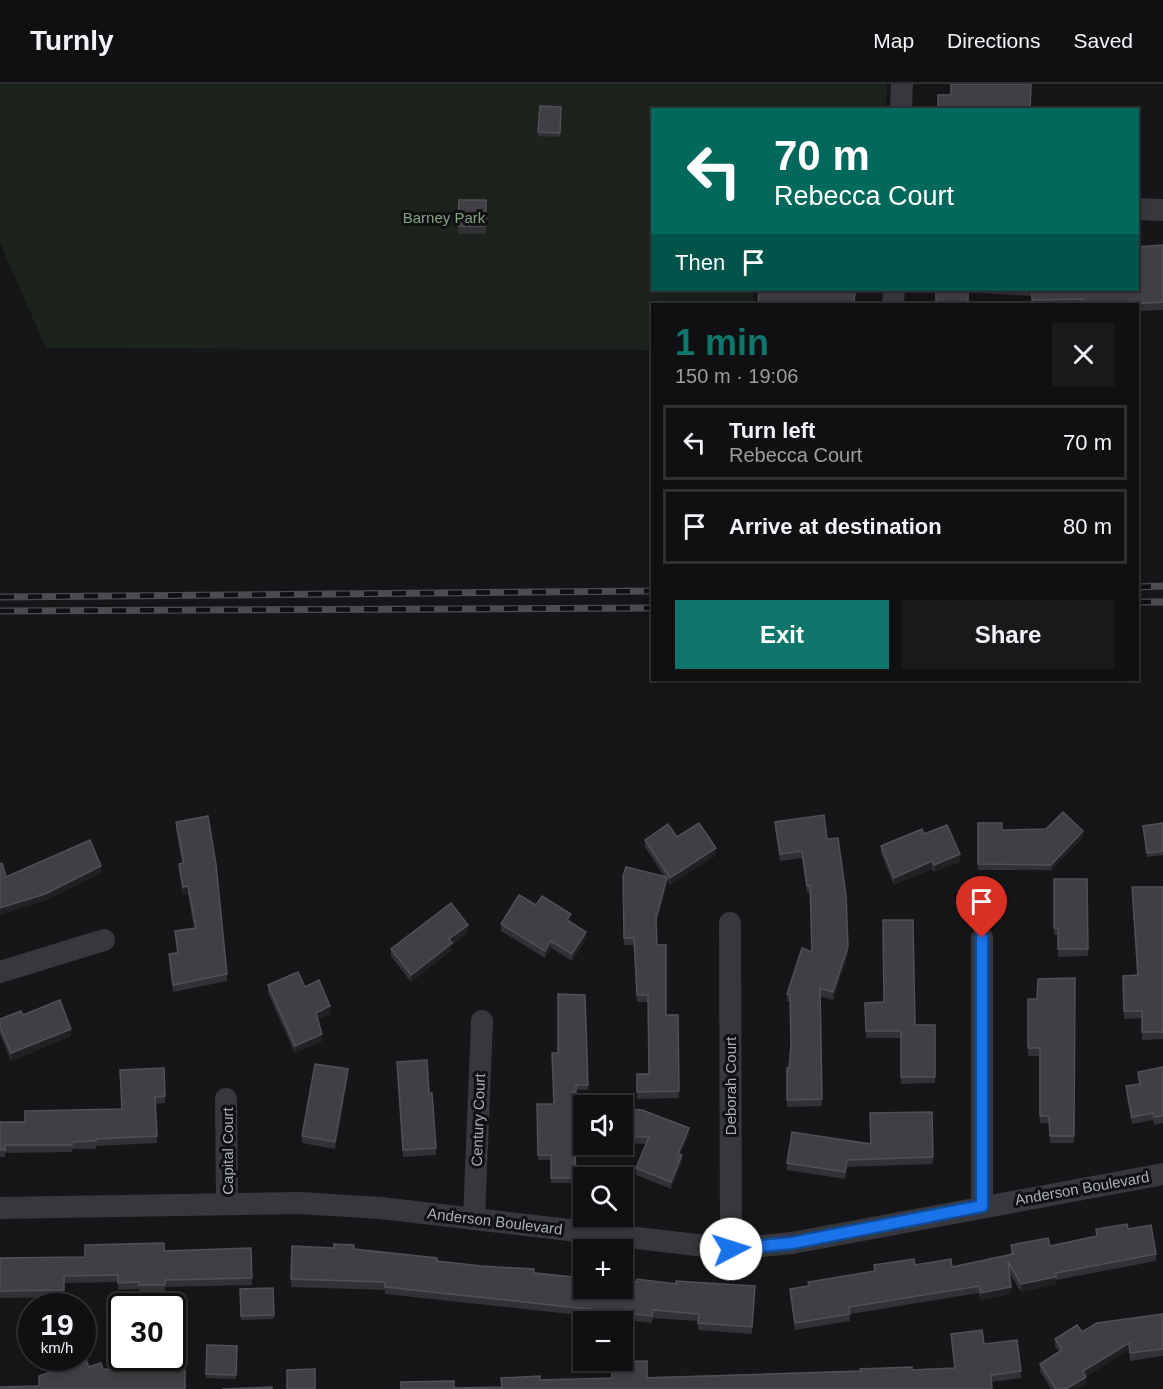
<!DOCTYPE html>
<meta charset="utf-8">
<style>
:root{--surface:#101012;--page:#19191b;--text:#f1f3f6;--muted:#9c9d9f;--line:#303032;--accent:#0f766e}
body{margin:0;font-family:Helvetica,sans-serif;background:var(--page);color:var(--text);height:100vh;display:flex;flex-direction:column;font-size:22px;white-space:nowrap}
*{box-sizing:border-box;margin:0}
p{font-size:20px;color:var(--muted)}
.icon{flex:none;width:33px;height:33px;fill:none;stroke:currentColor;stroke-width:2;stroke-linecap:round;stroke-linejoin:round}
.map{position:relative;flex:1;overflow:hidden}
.drawer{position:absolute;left:651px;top:219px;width:488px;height:378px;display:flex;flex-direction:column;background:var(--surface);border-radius:0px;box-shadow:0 3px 9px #0003,0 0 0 2px var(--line)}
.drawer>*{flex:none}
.hud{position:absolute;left:651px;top:24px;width:488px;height:183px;border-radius:0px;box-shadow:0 3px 9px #0003,0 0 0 2px var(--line);background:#00695c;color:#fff;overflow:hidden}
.buttons{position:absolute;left:573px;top:1011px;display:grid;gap:12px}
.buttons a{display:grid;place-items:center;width:60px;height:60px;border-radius:0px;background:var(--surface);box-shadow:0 3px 9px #0003,0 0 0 2px var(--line);font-size:30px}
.speed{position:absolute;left:18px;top:1209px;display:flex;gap:12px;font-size:30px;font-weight:700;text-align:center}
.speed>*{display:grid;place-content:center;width:78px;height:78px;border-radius:50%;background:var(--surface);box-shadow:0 3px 9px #0003,0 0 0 2px var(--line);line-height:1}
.speed small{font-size:15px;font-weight:400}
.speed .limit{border:3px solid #111;border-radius:9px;background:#fff;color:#111}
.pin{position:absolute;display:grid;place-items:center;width:51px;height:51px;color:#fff;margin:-62px -26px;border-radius:50% 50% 50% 0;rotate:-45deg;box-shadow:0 0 6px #0007}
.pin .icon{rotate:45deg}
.me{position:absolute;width:66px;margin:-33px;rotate:85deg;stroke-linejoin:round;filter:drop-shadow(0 0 4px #0008)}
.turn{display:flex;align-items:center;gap:21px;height:126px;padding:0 24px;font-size:27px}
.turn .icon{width:78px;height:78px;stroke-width:2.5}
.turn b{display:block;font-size:42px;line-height:51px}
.then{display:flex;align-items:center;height:57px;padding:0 24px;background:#0003;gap:12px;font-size:22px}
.round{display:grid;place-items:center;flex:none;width:63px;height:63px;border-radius:0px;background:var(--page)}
.headline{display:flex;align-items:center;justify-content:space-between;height:102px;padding:0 24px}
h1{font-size:36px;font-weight:800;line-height:45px;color:var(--accent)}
.action{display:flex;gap:12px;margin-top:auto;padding:12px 24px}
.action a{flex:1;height:69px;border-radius:0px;background:var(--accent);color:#fff;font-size:24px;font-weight:800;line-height:69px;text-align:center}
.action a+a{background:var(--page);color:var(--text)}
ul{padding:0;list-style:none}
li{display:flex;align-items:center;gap:18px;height:75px;margin:0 12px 9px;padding:0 12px;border:3px solid var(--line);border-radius:0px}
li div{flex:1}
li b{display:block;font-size:22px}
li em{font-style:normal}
header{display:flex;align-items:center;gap:36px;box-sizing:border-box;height:84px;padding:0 30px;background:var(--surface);border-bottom:2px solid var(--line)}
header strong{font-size:28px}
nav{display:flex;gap:33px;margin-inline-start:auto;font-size:21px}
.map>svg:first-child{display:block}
.green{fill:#1c231d}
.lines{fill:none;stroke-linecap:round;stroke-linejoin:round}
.minor{stroke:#37383d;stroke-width:22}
.rail-casing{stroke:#4a4c52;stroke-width:7}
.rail{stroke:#111113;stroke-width:4.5;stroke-dasharray:14;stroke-linecap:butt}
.wall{fill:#323236}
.shaded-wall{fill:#212124}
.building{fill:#3f3f44;stroke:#4f5156;stroke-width:1.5}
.route-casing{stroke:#114b97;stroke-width:15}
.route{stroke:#1a73e8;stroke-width:10}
.labels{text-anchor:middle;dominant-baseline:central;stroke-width:6;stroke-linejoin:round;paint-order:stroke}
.park-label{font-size:15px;fill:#7fa381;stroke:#111113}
.street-label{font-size:15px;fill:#a8adb8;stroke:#111113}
</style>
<header>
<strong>Turnly</strong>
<nav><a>Map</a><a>Directions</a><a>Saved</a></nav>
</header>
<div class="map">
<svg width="1163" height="1305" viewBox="0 0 1163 1305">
<rect width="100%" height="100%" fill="#161618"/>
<polygon class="green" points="0,0 887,0 886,25 652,26 652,206 754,206 753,220 652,220 652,266 46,264 0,159"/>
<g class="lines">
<g class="minor">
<polyline points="901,26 902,0"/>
<polyline points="1137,125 1163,126"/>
<polyline points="893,220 894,206"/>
<polyline points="730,839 731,1165"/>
<polyline points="982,854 982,1122"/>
<polyline points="0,888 104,856"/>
<polyline points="226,1015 227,1119"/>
<polyline points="0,1124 299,1119 381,1124 731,1165 792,1159 1163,1090"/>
<polyline points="474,1135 482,937"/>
</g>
<g class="rail-casing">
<g id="rail">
<polyline points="1137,503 1163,502"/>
<polyline points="0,513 652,507"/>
<polyline points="1137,518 1163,518"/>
<polyline points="0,527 652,524"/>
</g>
</g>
<use href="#rail" class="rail"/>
</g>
<g class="wall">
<polygon points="540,22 561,23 560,53 538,52"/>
<polygon points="459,116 486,116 486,150 458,150"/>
<polygon points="1163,161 1163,226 1137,227 1137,220 1032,220 1032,212 936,206 1137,206"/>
<polygon points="176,738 227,890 227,897 173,908 169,870 177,869 175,847 194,844 188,810 183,811 179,787 179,780 182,779 176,745"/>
<polygon points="775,738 827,755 848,871 833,916 820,912 822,1022 787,1023 787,984 789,984 791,962 790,918 787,917 787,910 812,867 810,809 807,809 802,774 780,777 775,745"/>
<polygon points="978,739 1002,746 1083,753 1051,786 978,786"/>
<polygon points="1163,739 1163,771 1147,773 1143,742"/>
<polygon points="677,753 716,771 670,801 667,796 667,800 656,841 657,861 666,931 678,931 679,1014 637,1015 637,990 649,990 648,918 637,918 634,861 624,861 623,792 664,792 645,763 645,756"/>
<polygon points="881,762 960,778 934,788 932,785 894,801 881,769"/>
<polygon points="1054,795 1087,795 1088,872 1058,873 1058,851 1054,851"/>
<polygon points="1132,803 1163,803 1163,955 1142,956 1142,934 1124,935 1123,892 1137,891"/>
<polygon points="536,821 571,837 570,838 586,855 572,877 551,864 545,874 501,847 501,840"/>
<polygon points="468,848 452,861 452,866 411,898 391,872 391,865"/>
<polygon points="1075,894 1074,1059 1050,1059 1049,1039 1040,1039 1040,972 1028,972 1028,915 1037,915"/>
<polygon points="268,901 305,903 330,930 318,935 322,957 295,969 268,909"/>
<polygon points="585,911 588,1006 576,1006 576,1013 572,1013 572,1066 575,1066 576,1099 551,1099 551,1076 538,1076 537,1020 553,1020 558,969"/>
<polygon points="865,919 915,941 935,941 935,999 901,1000 901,954 866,954"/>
<polygon points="23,931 71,952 11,977 0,950 0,935"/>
<polygon points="397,978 429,1009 436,1064 436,1071 403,1073"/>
<polygon points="1163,983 1163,1039 1154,1041 1153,1036 1132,1040 1126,1009 1126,1002 1139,1000 1138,988"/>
<polygon points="120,986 165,1012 165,1019 155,1020 157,1059 96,1062 96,1065 72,1065 72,1068 5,1069 5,1073 0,1073 0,1038 25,1038 122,1025"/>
<polygon points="348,993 335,1065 302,1059 302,1052"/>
<polygon points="622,1025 689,1051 680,1071 682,1078 671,1105 636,1091 636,1084 646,1060 622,1059"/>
<polygon points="932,1028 933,1080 847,1083 845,1095 787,1086 787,1079 871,1060"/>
<polygon points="1096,1145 1128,1145 1156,1170 1156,1177 1056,1196 1056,1200 1021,1208 1009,1188 1011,1210 981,1216 979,1209 850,1230 850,1237 795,1246 790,1212 790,1205 808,1202 808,1198 874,1187 874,1181 915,1181 952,1183 1011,1170 1011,1161 1050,1162 1096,1153"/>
<polygon points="292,1162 354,1165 437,1177 584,1194 755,1210 752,1250 698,1246 698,1237 653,1234 652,1239 385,1210 385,1206 291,1203"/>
<polygon points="251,1164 252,1201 165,1203 165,1208 139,1208 139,1205 118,1206 118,1198 64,1199 64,1213 0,1214 0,1174 85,1173 164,1167"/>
<polygon points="273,1204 274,1235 241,1236 240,1205"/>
<polygon points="1163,1230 1163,1272 1130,1277 1129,1266 1086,1292 1086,1300 1078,1305 1051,1305 1040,1287 1040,1280 1059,1268 1055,1262 1055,1255"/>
<polygon points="951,1250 984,1260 1021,1287 1021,1294 991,1298 454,1304 501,1303 540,1296 954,1284"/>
<polygon points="207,1261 237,1262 236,1295 206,1294"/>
</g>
<g class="shaded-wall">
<polygon points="1083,747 1083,753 1051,786 1051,781"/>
<polygon points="716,764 716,771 670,801 670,794"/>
<polygon points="960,770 960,778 934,788 934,781"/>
<polygon points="932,777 932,785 894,801 894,794"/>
<polygon points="101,782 101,789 45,817 0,831 0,824"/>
<polygon points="667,793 667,800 656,841 656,834"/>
<polygon points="188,802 188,810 183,811 183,803"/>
<polygon points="468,841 468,848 452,861 452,866 411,898 411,891 449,855"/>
<polygon points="586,848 586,855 572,877 572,870"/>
<polygon points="551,857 551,864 545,874 545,867"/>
<polygon points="848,863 848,871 833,916 833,908"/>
<polygon points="330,922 330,930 316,936 316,929"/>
<polygon points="71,945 71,952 11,977 11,969"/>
<polygon points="322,950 322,957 295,969 295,962"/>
<polygon points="348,985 348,993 335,1065 335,1058"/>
<polygon points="689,1044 689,1051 678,1076 678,1070"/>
<polygon points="682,1071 682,1078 671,1105 671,1098"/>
<polygon points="1056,1193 1056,1200 1021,1208 1021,1200"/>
<polygon points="1011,1203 1011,1210 981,1216 981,1209"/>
<polygon points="1129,1259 1129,1266 1083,1294 1083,1287"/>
<polygon points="1086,1293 1086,1300 1078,1305 1066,1305"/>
</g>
<g class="building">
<polygon points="951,0 1031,0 1030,26 938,26 938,11 951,11"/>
<polygon points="540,22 561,23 560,49 538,48"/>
<polygon points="459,116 486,116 486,142 458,142"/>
<polygon points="1163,161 1163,218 1129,220 1083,220 1083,215 1032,216 1032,206 1137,206 1137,163"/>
<polygon points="759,206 855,206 854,220 758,220"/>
<rect x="936" y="206" width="32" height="14"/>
<polygon points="1063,728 1083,747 1051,781 978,780 978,739 1002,739 1002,746 1046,745"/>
<polygon points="824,731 827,755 838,754 846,811 848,863 833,908 820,904 822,1015 787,1016 787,984 789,984 791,961 790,911 787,910 802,864 812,868 810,801 807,802 802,767 780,770 775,738"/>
<polygon points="208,732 216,780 227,890 173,901 169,870 178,869 175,847 196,844 188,802 183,803 179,780 184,779 176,738"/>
<polygon points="699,739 716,764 670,794 645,756 668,740 677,753"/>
<polygon points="1163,739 1163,767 1147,769 1143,742"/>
<polygon points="947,741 960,770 934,781 932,777 894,794 881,762 922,745 924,750"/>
<polygon points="90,756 101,782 45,810 0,824 0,780 2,779 6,793"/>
<polygon points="626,783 667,793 656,834 657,861 666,861 666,931 678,931 679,1007 637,1008 637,990 649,990 648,911 637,911 634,854 624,854 623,792"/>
<polygon points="1054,795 1087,795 1088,865 1058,865 1058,844 1054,844"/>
<polygon points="1132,803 1163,803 1163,948 1142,948 1142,927 1124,927 1123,892 1138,891"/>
<polygon points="519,811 536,821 542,812 571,830 567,836 586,848 572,870 551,857 545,867 501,840"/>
<polygon points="451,819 468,841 449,855 452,859 411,891 391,865"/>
<polygon points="883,836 913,836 915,941 935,941 935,993 901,993 901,947 866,947 865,919 884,918"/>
<polygon points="298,888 305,903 319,896 330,922 316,929 322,950 295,962 268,901"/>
<polygon points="1075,894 1074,1052 1050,1052 1049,1032 1040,1032 1040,964 1028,964 1028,915 1037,915 1038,895"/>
<polygon points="558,910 585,911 588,1001 576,1001 576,1008 572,1008 572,1066 575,1066 576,1094 551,1094 551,1071 538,1071 537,1020 554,1020 552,969 558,969"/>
<polygon points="60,916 71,945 11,969 0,943 0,935 21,927 23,931"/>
<polygon points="427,976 429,1009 432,1009 436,1064 403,1066 397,978"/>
<polygon points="315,980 348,985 335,1058 302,1052"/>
<polygon points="1163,983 1163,1032 1154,1033 1153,1029 1132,1033 1126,1002 1140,1000 1138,988"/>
<polygon points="164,984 165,1012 155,1013 157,1052 96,1055 96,1057 72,1058 72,1061 5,1061 5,1066 0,1066 0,1038 25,1038 25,1027 122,1025 120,986"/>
<polygon points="622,1025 642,1026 689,1044 678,1070 682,1071 671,1098 636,1084 649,1053 622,1053"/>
<polygon points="932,1028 933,1073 847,1076 845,1088 787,1079 792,1048 871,1060 870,1029"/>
<polygon points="1127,1140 1128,1145 1151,1141 1156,1170 1056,1189 1056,1193 1021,1200 1008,1178 1011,1203 981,1209 979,1202 849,1223 850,1230 795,1239 790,1205 809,1202 808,1198 875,1187 874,1181 914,1175 915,1181 951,1175 952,1183 1013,1170 1011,1161 1048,1154 1050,1162 1097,1152 1096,1145"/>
<polygon points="164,1159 164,1167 251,1164 252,1194 165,1196 165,1201 139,1201 139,1198 118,1199 118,1191 64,1192 64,1206 0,1207 0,1174 85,1173 85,1161"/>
<polygon points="334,1160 354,1161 354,1165 437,1174 437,1177 481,1182 534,1185 534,1189 584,1194 584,1204 622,1204 622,1196 637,1198 637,1195 676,1200 676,1197 755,1202 752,1243 698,1239 699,1230 653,1226 652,1232 385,1203 385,1198 291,1195 292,1162 334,1164"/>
<polygon points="273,1204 274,1231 241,1232 240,1205"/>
<polygon points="1163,1230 1163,1265 1130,1269 1129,1259 1083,1287 1086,1293 1066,1305 1056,1305 1040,1280 1062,1266 1055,1255 1077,1241 1082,1248 1097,1239"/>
<polygon points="982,1246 984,1260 1017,1256 1021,1287 991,1291 992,1305 401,1305 401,1298 454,1297 454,1304 502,1303 501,1294 540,1292 540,1296 612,1294 612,1278 647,1277 647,1294 861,1287 860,1285 912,1283 912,1286 955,1284 951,1250"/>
<polygon points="207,1261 237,1262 236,1291 206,1290"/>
<polygon points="86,1276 89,1283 101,1279 103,1285 185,1286 185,1305 0,1305 0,1303 39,1302 39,1292"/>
<polygon points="315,1285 315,1305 287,1305 287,1286"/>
<polygon points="272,1303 272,1305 222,1305"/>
</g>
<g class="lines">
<g class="route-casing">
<polyline id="route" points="731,1165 792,1159 982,1122 982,854"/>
</g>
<use href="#route" class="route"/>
</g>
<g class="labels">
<g class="park-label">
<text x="444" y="133">Barney Park</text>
</g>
<g class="street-label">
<text transform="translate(730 1002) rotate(-90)">Deborah Court</text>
<text transform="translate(478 1036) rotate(-88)">Century Court</text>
<text transform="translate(227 1067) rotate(-90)">Capital Court</text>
<text transform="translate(1082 1104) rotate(-10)">Anderson Boulevard</text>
<text transform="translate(495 1137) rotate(7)">Anderson Boulevard</text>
</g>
</g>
</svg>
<div class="buttons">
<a><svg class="icon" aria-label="sound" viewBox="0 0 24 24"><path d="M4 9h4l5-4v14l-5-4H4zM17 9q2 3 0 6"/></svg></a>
<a><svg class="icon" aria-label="search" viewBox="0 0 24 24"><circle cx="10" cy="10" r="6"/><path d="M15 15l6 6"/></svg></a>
<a>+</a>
<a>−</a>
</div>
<div class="speed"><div>19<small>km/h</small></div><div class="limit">30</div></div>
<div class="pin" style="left:982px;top:854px;background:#d93025"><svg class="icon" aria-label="arrive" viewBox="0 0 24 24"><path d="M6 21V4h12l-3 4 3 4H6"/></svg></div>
<svg class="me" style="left:731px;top:1165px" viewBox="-20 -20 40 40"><circle r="19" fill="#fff"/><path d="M0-13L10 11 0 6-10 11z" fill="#1a73e8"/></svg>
<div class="hud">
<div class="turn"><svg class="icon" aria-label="left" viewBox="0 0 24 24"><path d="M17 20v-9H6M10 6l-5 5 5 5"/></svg><div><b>70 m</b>Rebecca Court</div></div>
<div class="then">Then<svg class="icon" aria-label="arrive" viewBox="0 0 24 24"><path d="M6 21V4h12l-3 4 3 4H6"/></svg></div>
</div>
<section class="drawer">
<div class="headline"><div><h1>1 min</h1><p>150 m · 19:06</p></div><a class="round"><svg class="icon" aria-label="close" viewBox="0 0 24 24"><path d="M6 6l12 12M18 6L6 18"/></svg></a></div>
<ul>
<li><svg class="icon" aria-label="left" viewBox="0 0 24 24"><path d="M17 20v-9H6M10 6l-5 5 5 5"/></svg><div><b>Turn left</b><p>Rebecca Court</p></div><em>70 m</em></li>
<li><svg class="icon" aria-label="arrive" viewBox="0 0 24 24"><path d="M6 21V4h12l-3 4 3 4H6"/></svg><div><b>Arrive at destination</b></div><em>80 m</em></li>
</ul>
<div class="action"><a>Exit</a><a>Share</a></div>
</section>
</div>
